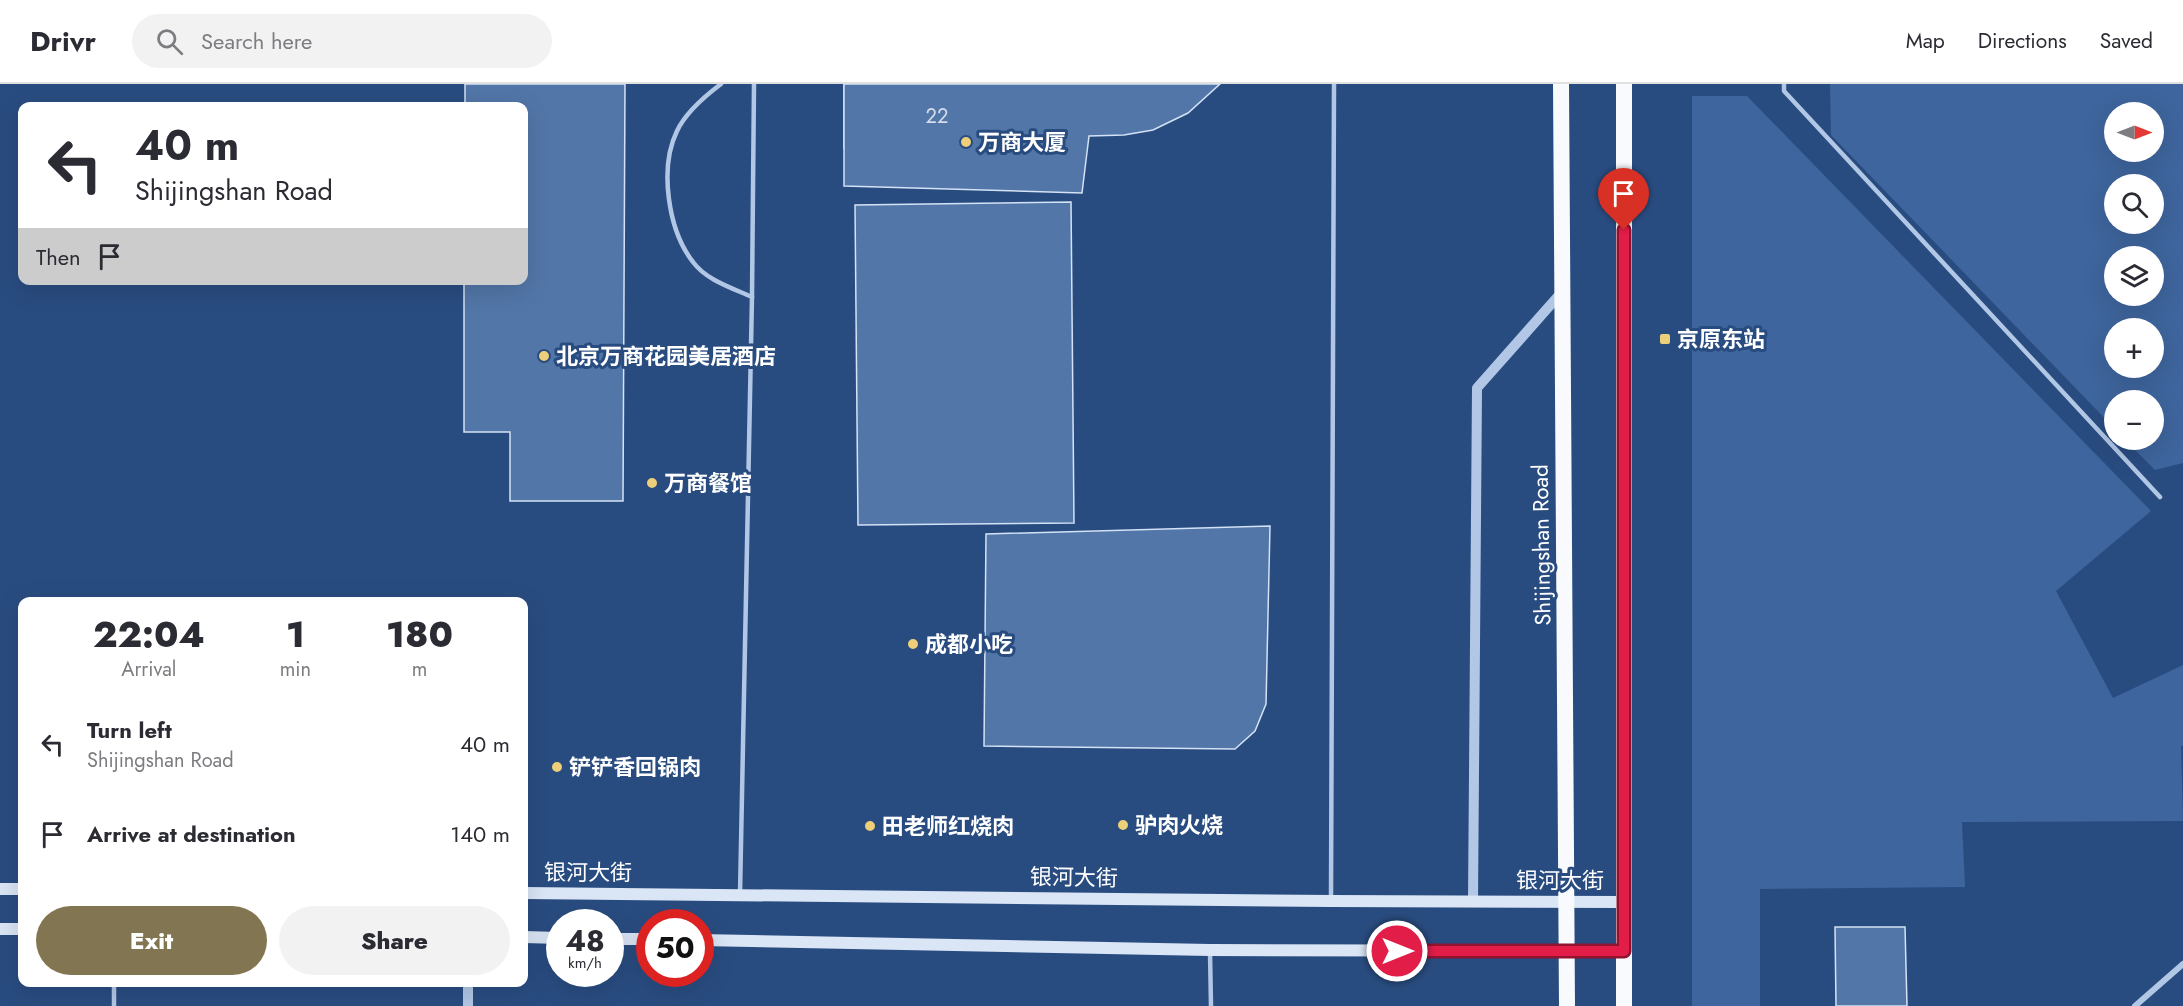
<!DOCTYPE html>
<meta charset="utf-8">
<style>
:root{--surface:#fff;--page:#f2f2f3;--text:#2b2b33;--muted:#7c7c81;--line:#e1e1e2;--accent:#827552}
body{margin:0;font-family:Jost,"Noto Sans SC",sans-serif;background:var(--page);color:var(--text);height:100vh;display:flex;flex-direction:column;font-size:22px;white-space:nowrap}
*{box-sizing:border-box;margin:0}
p{font-size:20px;color:var(--muted)}
.icon{flex:none;width:33px;height:33px;fill:none;stroke:currentColor;stroke-width:2;stroke-linecap:round;stroke-linejoin:round}
.map{position:relative;flex:1;overflow:hidden}
.drawer{position:absolute;left:18px;top:513px;width:510px;height:390px;display:flex;flex-direction:column;background:var(--surface);border-radius:12px;box-shadow:0 6px 24px #0002}
.drawer>*{flex:none}
.top-card{position:absolute;left:18px;top:18px;width:510px;height:183px;border-radius:12px;box-shadow:0 6px 24px #0002;background:#fff;color:var(--text);overflow:hidden}
.needle{width:39px;rotate:90deg}
.fabs{position:absolute;left:2104px;top:18px;display:grid;gap:12px}
.fabs a{display:grid;place-items:center;width:60px;height:60px;border-radius:50%;background:var(--surface);box-shadow:0 6px 24px #0002;font-size:30px}
.speed{position:absolute;left:546px;top:825px;display:flex;gap:12px;font-size:30px;font-weight:700;text-align:center}
.speed>*{display:grid;place-content:center;width:78px;height:78px;border-radius:50%;background:var(--surface);box-shadow:0 6px 24px #0002;line-height:1}
.speed small{font-size:15px;font-weight:400}
.speed .limit{border:9px solid #d22;background:#fff;color:#111}
.pin{position:absolute;display:grid;place-items:center;width:51px;height:51px;color:#fff;margin:-62px -26px;border-radius:50% 50% 50% 0;rotate:-45deg;box-shadow:0 0 6px #0007}
.pin .icon{rotate:45deg}
.me{position:absolute;width:66px;margin:-33px;rotate:90deg;stroke-linejoin:round;filter:drop-shadow(0 0 4px #0008)}
.turn{display:flex;align-items:center;gap:21px;height:126px;padding:0 18px;font-size:27px}
.turn .icon{width:78px;height:78px;stroke-width:2.5}
.turn b{display:block;font-size:42px;line-height:51px}
.then{display:flex;align-items:center;height:57px;padding:0 18px;background:#0003;gap:12px;font-size:22px}
.eta{display:flex;justify-content:space-evenly;align-items:center;height:102px;text-align:center}
.eta b{font-size:36px;font-weight:800;line-height:42px}
.primary-button{display:flex;gap:12px;margin-top:auto;padding:12px 18px}
.primary-button a{flex:1;height:69px;border-radius:36px;background:var(--accent);color:#fff;font-size:24px;font-weight:800;line-height:69px;text-align:center}
.primary-button a+a{background:var(--page);color:var(--text)}
ul{padding:0;list-style:none}
li{display:flex;align-items:center;gap:18px;height:90px;padding:0 18px}
li div{flex:1}
li b{display:block;font-size:22px}
li em{font-style:normal}
header{display:flex;align-items:center;gap:36px;box-sizing:border-box;height:84px;padding:0 30px;background:var(--surface);border-bottom:2px solid var(--line)}
header strong{font-size:28px}
nav{display:flex;gap:33px;margin-inline-start:auto;font-size:21px}
.search{width:420px;height:54px;background:var(--page);display:flex;align-items:center;gap:15px;box-sizing:border-box;padding:0 21px;border-radius:33px;color:var(--muted);font-size:22px}
.map>svg:first-child{display:block}
.green{fill:#3e659d;fill-rule:evenodd}
.building{fill:#5276a8;stroke:#d4e2f5;stroke-width:1.5}
.lines{fill:none;stroke-linecap:round;stroke-linejoin:round}
.service{stroke:#b1c7e5;stroke-width:4.5}
.minor{stroke:#b1c7e5;stroke-width:6}
.tertiary{stroke:#b1c7e5;stroke-width:10}
.secondary{stroke:#dae5f5;stroke-width:12}
.trunk{stroke:#f8fafe;stroke-width:16}
.route-casing{stroke:#92132f;stroke-width:15}
.route{stroke:#e11d48;stroke-width:10}
.poi-dot{fill:#eccf78;stroke:#294c80;stroke-width:2}
.labels{text-anchor:middle;dominant-baseline:central;stroke-width:6;stroke-linejoin:round;paint-order:stroke}
.number-label{font-size:20px;fill:#d4dde9}
.poi-label{font-size:22px;font-weight:bold;fill:#fff;stroke:#294c80;text-anchor:start}
.street-label{font-size:22px;fill:#fff;stroke:#294c80}
</style>
<header>
<strong>Drivr</strong>
<div class="search"><svg class="icon" aria-label="search" viewBox="0 0 24 24"><circle cx="10" cy="10" r="6"/><path d="M15 15l6 6"/></svg>Search here</div>
<nav><a>Map</a><a>Directions</a><a>Saved</a></nav>
</header>
<div class="map">
<svg width="2183" height="922" viewBox="0 0 2183 922">
<rect width="100%" height="100%" fill="#294c80"/>
<g class="green">
<path d="M1830,0H2183V379L2155,386L2125,356H2154V316H2115V345L1831,51ZM2115,28H2154V68H2115ZM2115,100H2154V140H2115ZM2115,172H2154V212H2115ZM2115,244H2154V284H2115Z"/>
<polygon points="1692,12 1747,12 2151,427 2056,507 2113,614 2183,581 2183,662 2181,662 2183,737 1962,738 1965,803 1760,805 1760,922 1692,922"/>
</g>
<g class="building">
<polygon points="465,0 625,0 623,417 510,417 510,348 464,348 464,196 524,196 524,22 465,22"/>
<polygon points="844,0 1030,0 1032,80 844,64"/>
<polygon points="844,0 1220,0 1188,29 1153,46 1124,51 1089,52 1082,109 844,102"/>
<polygon points="1071,118 1074,439 858,441 855,121"/>
<polygon points="1270,442 1266,620 1255,647 1235,665 984,662 986,450"/>
<polygon points="1835,843 1905,843 1907,922 1836,922"/>
</g>
<g class="lines">
<g class="service">
<path d="M721,0C705,12 686,28 677,47C659,84 668,146 693,178C706,196 732,204 752,213"/>
<polyline points="1784,0 1784,7 2160,413"/>
<polyline points="740,810 752,213 754,0"/>
<polyline points="1331,815 1334,0"/>
<polyline points="1210,868 1211,922"/>
<polyline points="114,922 114,898"/>
</g>
<polyline class="minor" points="2135,922 2183,880"/>
<g class="tertiary">
<polyline points="1473,817 1477,304 1561,209"/>
<polyline points="468,898 468,922"/>
</g>
<g class="secondary">
<polyline points="0,805 22,805"/>
<polyline points="524,809 1331,817 1624,818"/>
<polyline points="0,845 22,845"/>
<polyline points="524,853 560,854"/>
<polyline points="610,855 650,855"/>
<polyline points="700,856 1210,866 1624,867"/>
</g>
<g class="trunk">
<polyline points="1561,0 1567,922"/>
<polyline points="1624,0 1624,922"/>
</g>
</g>
<g class="lines">
<g class="route-casing">
<polyline id="route" points="1397,867 1624,867 1624,146"/>
</g>
<use href="#route" class="route"/>
</g>
<g class="poi-dot">
<circle cx="966" cy="58" r="6"/>
<rect x="1659" y="249" width="12" height="12" rx="3"/>
<circle cx="544" cy="272" r="6"/>
<circle cx="652" cy="399" r="6"/>
<circle cx="913" cy="560" r="6"/>
<circle cx="557" cy="683" r="6"/>
<circle cx="1123" cy="741" r="6"/>
<circle cx="870" cy="742" r="6"/>
</g>
<g class="labels">
<g class="number-label">
<text x="937" y="32">22</text>
</g>
<g class="poi-label">
<text x="978" y="58">万商大厦</text>
<text x="1677" y="255">京原东站</text>
<text x="556" y="272">北京万商花园美居酒店</text>
<text x="664" y="399">万商餐馆</text>
<text x="925" y="560">成都小吃</text>
<text x="569" y="683">铲铲香回锅肉</text>
<text x="1135" y="741">驴肉火烧</text>
<text x="882" y="742">田老师红烧肉</text>
</g>
<g class="street-label">
<text transform="translate(1541 461) rotate(-91)">Shijingshan Road</text>
<text x="588" y="788">银河大街</text>
<text transform="translate(1074 793) rotate(1)">银河大街</text>
<text x="1560" y="796">银河大街</text>
</g>
</g>
</svg>
<div class="fabs">
<a><svg class="needle" viewBox="-14 -14 28 28"><path d="M0-13l5 13h-10z" fill="#e53935"/><path d="M0 13l5-13h-10z" fill="#7c7c81"/></svg></a>
<a><svg class="icon" aria-label="search" viewBox="0 0 24 24"><circle cx="10" cy="10" r="6"/><path d="M15 15l6 6"/></svg></a>
<a><svg class="icon" aria-label="layers" viewBox="0 0 24 24"><path d="M12 4l9 5-9 5-9-5zM3 14l9 5 9-5"/></svg></a>
<a>+</a>
<a>−</a>
</div>
<div class="speed"><div>48<small>km/h</small></div><div class="limit">50</div></div>
<div class="pin" style="left:1624px;top:146px;background:#d93025"><svg class="icon" aria-label="arrive" viewBox="0 0 24 24"><path d="M6 21V4h12l-3 4 3 4H6"/></svg></div>
<svg class="me" style="left:1397px;top:867px" viewBox="-20 -20 40 40"><circle r="17" fill="#e11d48" stroke="#fff" stroke-width="3"/><path d="M0-11L8 9 0 5-8 9z" fill="#fff"/></svg>
<div class="top-card">
<div class="turn"><svg class="icon" aria-label="left" viewBox="0 0 24 24"><path d="M17 20v-9H6M10 6l-5 5 5 5"/></svg><div><b>40 m</b>Shijingshan Road</div></div>
<div class="then">Then<svg class="icon" aria-label="arrive" viewBox="0 0 24 24"><path d="M6 21V4h12l-3 4 3 4H6"/></svg></div>
</div>
<section class="drawer">
<div class="eta">
<div><b>22:04</b><p>Arrival</p></div>
<div><b>1</b><p>min</p></div>
<div><b>180</b><p>m</p></div>
</div>
<ul>
<li><svg class="icon" aria-label="left" viewBox="0 0 24 24"><path d="M17 20v-9H6M10 6l-5 5 5 5"/></svg><div><b>Turn left</b><p>Shijingshan Road</p></div><em>40 m</em></li>
<li><svg class="icon" aria-label="arrive" viewBox="0 0 24 24"><path d="M6 21V4h12l-3 4 3 4H6"/></svg><div><b>Arrive at destination</b></div><em>140 m</em></li>
</ul>
<div class="primary-button"><a>Exit</a><a>Share</a></div>
</section>
</div>
